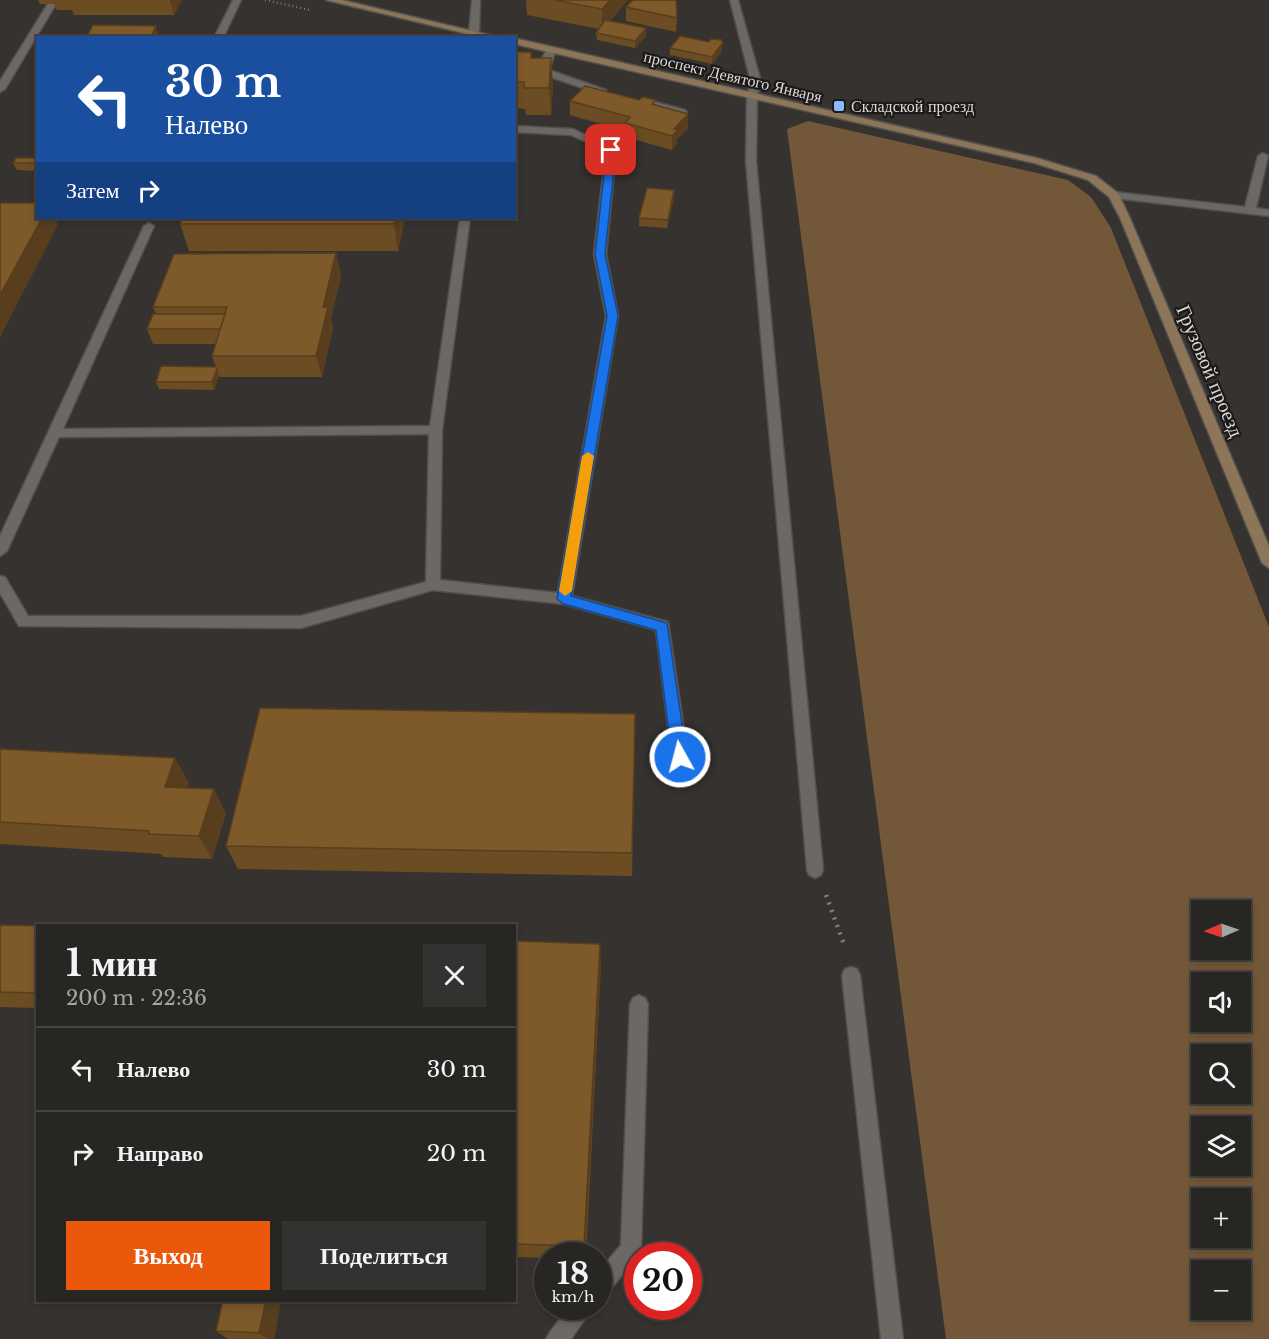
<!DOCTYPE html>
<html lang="ru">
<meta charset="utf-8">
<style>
:root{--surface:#282623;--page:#343230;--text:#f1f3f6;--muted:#a5a5a6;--line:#444341;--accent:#ea580c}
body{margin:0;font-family:"Libre Baskerville",serif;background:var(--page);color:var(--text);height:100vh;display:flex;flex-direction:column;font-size:22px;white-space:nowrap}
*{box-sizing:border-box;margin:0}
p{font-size:20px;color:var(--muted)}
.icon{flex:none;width:33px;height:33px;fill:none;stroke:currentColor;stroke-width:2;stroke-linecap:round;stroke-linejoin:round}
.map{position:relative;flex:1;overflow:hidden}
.side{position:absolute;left:36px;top:924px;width:480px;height:378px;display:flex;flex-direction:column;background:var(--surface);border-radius:0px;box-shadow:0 3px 9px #0003,0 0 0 2px var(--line)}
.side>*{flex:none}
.guide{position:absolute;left:36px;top:36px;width:480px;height:183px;border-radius:0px;box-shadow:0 3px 9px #0003,0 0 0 2px var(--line);background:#1a4fa0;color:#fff;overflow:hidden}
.needle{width:39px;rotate:268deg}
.fabs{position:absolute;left:1191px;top:900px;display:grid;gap:12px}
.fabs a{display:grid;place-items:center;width:60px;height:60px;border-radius:0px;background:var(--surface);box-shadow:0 3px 9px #0003,0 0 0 2px var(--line);font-size:30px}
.speed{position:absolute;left:534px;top:1242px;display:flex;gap:12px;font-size:30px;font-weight:700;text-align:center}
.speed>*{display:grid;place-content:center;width:78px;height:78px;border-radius:50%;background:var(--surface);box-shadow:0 3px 9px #0003,0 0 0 2px var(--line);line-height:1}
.speed small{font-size:15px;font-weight:400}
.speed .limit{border:9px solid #d22;background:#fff;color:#111}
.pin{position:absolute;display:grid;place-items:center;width:51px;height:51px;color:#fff;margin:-26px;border-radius:12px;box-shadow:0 3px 9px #0006}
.me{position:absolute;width:66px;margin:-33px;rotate:353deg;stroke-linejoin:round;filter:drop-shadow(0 0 4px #0008)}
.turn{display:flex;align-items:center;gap:21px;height:126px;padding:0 30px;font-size:27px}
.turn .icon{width:78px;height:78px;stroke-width:2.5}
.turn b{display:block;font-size:42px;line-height:51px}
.then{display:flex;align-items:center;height:57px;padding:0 30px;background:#0003;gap:12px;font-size:22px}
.round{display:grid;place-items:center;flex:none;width:63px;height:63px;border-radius:0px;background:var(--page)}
.headline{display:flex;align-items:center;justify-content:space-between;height:102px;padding:0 30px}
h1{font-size:36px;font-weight:800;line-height:45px}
.action{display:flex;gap:12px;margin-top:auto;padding:12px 30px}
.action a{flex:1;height:69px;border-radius:0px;background:var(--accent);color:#fff;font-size:24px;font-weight:800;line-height:69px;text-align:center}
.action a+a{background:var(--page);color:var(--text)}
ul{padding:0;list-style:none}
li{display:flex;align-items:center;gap:18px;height:84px;padding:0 30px;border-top:2px solid var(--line)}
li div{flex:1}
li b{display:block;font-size:22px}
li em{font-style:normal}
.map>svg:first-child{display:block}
.green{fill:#725838;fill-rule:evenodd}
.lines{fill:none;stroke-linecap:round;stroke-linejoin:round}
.lane-casing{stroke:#52504d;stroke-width:3}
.secondary-casing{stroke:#52504d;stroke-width:3}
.path-far1{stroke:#83807e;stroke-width:2;stroke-dasharray:1 3;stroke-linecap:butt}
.path{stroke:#83807e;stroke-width:4.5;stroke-dasharray:2 6;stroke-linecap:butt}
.lane{fill:#6c6864;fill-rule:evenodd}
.secondary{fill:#8c7559;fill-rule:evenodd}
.wall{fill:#6c4d23}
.shaded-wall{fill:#583e1d}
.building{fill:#7e5929;stroke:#583e1d;stroke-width:1.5}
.route{fill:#1a73e8;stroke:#114b97;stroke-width:1.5}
.slow{fill:#f59e0b}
.poi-dot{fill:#89bafc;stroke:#1c1a19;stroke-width:2}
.labels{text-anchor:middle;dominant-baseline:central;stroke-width:4.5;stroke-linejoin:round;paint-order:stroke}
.far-street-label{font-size:16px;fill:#dcdad8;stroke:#1c1a19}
.far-poi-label{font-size:16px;fill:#dcdad8;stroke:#1c1a19;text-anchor:start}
.street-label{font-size:20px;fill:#dcdad8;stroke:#1c1a19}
</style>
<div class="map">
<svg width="1269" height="1339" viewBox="0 0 1269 1339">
<rect width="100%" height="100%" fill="#35322f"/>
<path class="green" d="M808,121L1068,180L1091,197L1111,228L1269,627V1339H946L787,129ZM1202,910H1240V950H1202ZM1240,982V1022H1202V982ZM1240,1054V1094H1202V1054ZM1202,1126H1240V1166H1202ZM1240,1198V1238H1202V1198ZM1240,1270V1310H1202V1270Z"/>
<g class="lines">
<g class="lane-casing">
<g id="lane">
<polygon points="233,0 241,0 223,38 214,38"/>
<polygon points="472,0 480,0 479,32 474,35 469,32"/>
<polygon points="730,0 738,0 761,82 757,96 756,161 823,870 821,875 815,878 809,875 807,870 746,161 747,96 751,82"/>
<polygon points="49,2 56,4 5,89 0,92 0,81"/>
<polygon points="551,47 556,50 549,70 606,90 606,94 600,94 542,74 538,68 546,50"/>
<polygon points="655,102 685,110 687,112 682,115 652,107 652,103"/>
<polygon points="514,126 573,129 616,150 606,254 618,316 572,596 668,622 688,757 686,762 680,764 674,762 672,757 656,630 564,604 433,590 301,628 19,626 0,593 0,576 5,577 28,616 301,616 426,582 429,434 59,437 7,551 0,556 0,536 144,226 149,223 154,226 63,429 430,426 460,218 470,218 442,430 440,580 558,593 606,316 594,254 606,151 571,135 514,132"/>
<polygon points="1263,153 1268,156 1256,208 1269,210 1269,216 1114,198 1109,195 1114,192 1245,207 1258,156"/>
<polygon points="851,967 857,969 860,975 903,1339 881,1339 842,975 845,969"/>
<polygon points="639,995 645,998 648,1004 641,1249 638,1257 605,1295 598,1298 598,1272 621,1245 630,1004 633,998"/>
<polygon points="570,1306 594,1306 571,1339 546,1339 550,1332"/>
</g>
</g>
<g class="secondary-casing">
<g id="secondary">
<polygon points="326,0 342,0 502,38 484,38"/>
<polygon points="514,38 1037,158 1096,176 1118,193 1130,218 1269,546 1269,568 1262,563 1120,218 1109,197 1088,180 1034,163 514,44"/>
</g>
</g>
<polyline class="path-far1" points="265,0 310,10"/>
<polyline class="path" points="826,895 845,947"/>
<use href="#lane" class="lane"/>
<use href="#secondary" class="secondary"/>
</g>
<g class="wall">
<polygon points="38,0 182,0 174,15 74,15 72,10 57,10 54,4 40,4"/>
<polygon points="526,0 628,0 610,21 646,36 635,48 597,40 596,33 599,29 527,15"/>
<polygon points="626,7 677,18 676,32 626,21"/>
<polygon points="709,42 722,44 722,51 712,64 670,55 670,48"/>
<polygon points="514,52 531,52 532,58 551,58 553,85 551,115 526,115 525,109 514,108"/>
<polygon points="570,101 656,105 688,128 677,139 677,144 672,150 625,137 625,131 570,115"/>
<polygon points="38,158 38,171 17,170 13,163"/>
<polygon points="674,190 674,198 667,228 639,226 639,218"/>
<polygon points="182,218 405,218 398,251 189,251 180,224"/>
<polygon points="336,253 341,275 331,319 333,328 322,377 220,377 219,376 214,390 159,389 156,382 216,367 212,356 216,344 153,344 147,329 156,314 153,307"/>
<polygon points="635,739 632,876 238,869 226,846"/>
<polygon points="0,749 189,783 187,788 226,813 212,859 163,857 161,854 0,844"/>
<polygon points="0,925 38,926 38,1008 0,1007"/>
<polygon points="514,941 601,965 586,1256 548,1256 548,1258 514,1257"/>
<polygon points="223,1300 281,1300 274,1339 228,1339 216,1331"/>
</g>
<g class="shaded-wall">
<polygon points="170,0 182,0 174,15"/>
<polygon points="610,0 628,0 602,30 602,9"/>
<polygon points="156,26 159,38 151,38"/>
<polygon points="646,28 646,36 635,48 635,41"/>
<polygon points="722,44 722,51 712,64 712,57"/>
<polygon points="551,58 553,85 551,115 549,88"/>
<polygon points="688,114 688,128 677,139 677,144 672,150 672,136 674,129"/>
<polygon points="674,190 674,198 667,228 668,220"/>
<polygon points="42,218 55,218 58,225 0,337 0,295"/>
<polygon points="395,218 405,218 398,251 394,224"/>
<polygon points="336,253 341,275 331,319 333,328 322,377 316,356 323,307"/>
<polygon points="217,369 219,376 214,390 212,382"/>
<polygon points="635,714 635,739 632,876 632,853"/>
<polygon points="175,758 189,783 179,811 165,787"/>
<polygon points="214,789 226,813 212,859 199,836"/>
<polygon points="600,944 601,965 585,1256 584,1246"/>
<polygon points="266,1300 281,1300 274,1339 268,1339 259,1333"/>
</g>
<g class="building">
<polygon points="554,0 610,0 602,9"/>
<polygon points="633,0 676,0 677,18 626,7"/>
<polygon points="605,20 646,28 635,41 596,33"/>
<polygon points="93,25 156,26 151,37 86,38"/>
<polygon points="680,36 709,42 711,39 722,40 722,44 712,57 670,48"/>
<polygon points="514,52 531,52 531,58 551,58 549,88 524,88 524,82 514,82"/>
<polygon points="585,86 639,100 643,97 656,100 652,104 688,114 674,129 678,130 672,136 625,123 630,117 570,101"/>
<polygon points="16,158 38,158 38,163 13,163"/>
<polygon points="647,188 674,190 668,220 639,218"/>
<polygon points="0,203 38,203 38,218 42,218 0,295"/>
<polygon points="182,218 395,218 394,224 180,224"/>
<polygon points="336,253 323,307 328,307 316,356 212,356 227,307 153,307 174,254"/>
<polygon points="153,314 225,314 220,329 147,329"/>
<polygon points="161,366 216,367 217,369 212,382 156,382"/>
<polygon points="260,708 635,714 632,853 226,846"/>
<polygon points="0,749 175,758 165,787 214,789 199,836 149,834 149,831 0,822"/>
<polygon points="0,925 38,926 38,993 0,992"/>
<polygon points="514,941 600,944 584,1246 514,1244"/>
<polygon points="223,1300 266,1300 259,1333 216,1331"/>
</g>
<polygon class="route" points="611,147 616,150 605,254 618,316 571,596 667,623 687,757 680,763 672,757 656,630 564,604 557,599 607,316 595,254 607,150"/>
<polygon class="slow" points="588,452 594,456 572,591 565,596 559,591 582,456"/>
<rect class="poi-dot" x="833" y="100" width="12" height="12" rx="3"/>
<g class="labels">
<g class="far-street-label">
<text transform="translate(733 76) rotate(13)">проспект Девятого Января</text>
</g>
<g class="far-poi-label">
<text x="851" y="106">Складской проезд</text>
</g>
<g class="street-label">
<text transform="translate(1210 371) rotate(67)">Грузовой проезд</text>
</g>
</g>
</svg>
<div class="fabs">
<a><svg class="needle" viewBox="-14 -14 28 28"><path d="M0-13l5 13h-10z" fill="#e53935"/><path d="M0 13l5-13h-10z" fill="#a5a5a6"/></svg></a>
<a><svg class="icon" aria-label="sound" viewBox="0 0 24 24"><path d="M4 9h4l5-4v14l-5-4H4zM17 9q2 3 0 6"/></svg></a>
<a><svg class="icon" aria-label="search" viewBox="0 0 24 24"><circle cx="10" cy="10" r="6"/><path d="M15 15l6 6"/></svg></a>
<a><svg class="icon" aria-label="layers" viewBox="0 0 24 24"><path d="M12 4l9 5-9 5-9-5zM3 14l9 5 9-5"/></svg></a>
<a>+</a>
<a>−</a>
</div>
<div class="speed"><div>18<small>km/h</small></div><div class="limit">20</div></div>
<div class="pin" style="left:611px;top:150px;background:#d93025"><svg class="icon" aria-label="arrive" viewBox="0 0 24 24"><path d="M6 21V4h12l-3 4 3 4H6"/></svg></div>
<svg class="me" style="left:680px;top:757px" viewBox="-20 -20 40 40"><circle r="17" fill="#1a73e8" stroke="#fff" stroke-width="3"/><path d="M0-11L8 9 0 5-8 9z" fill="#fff"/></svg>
<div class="guide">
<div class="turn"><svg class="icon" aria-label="left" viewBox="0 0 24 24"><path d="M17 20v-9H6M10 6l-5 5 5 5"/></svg><div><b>30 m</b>Налево</div></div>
<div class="then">Затем<svg class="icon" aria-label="right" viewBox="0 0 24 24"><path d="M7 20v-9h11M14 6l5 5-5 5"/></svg></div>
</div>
<section class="side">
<div class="headline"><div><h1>1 мин</h1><p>200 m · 22:36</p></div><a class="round"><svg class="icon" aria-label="close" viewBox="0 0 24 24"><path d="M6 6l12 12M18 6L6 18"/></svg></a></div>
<ul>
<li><svg class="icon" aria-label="left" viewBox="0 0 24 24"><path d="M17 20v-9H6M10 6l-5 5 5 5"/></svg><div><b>Налево</b></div><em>30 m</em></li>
<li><svg class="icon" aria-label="right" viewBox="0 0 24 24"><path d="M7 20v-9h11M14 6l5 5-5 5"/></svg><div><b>Направо</b></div><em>20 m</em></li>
</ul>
<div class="action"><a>Выход</a><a>Поделиться</a></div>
</section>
</div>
